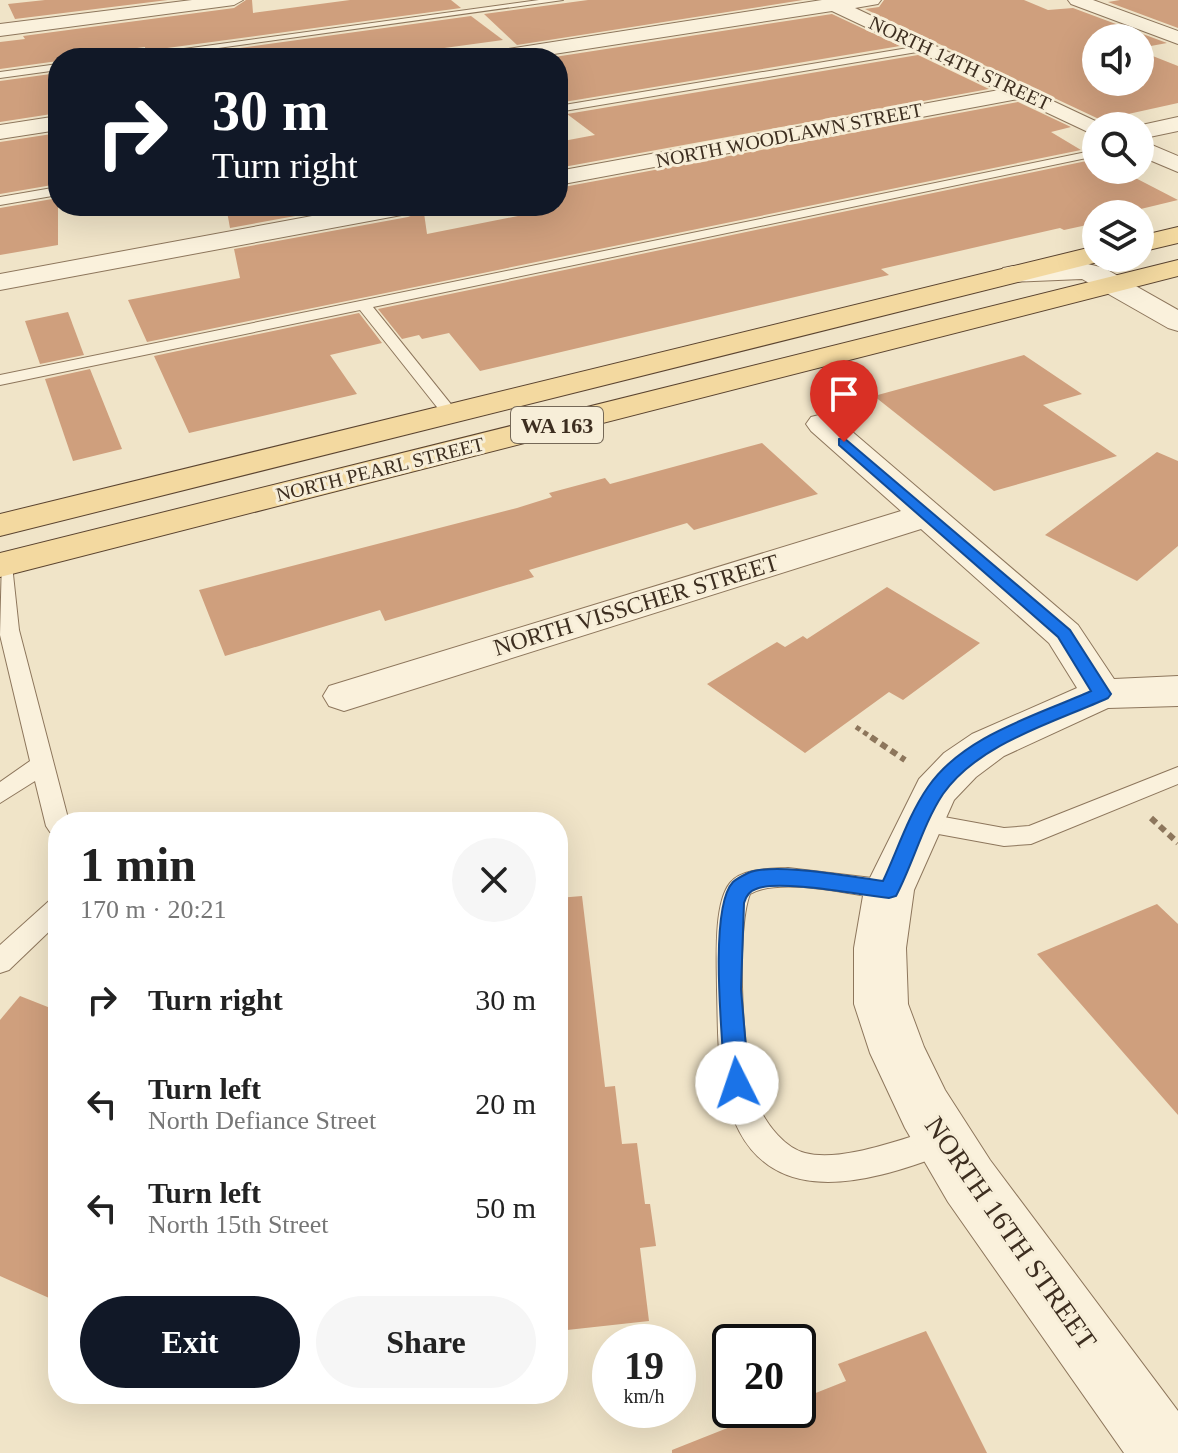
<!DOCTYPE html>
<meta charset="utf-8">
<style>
:root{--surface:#fff;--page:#f6f6f6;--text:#222;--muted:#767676;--accent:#111827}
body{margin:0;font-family:Georgia,serif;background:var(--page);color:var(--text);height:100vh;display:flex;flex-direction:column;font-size:30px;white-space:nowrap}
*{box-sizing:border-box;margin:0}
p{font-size:26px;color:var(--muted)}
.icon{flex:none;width:44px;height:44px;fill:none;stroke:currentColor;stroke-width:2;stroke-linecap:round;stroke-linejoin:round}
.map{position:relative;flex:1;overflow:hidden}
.drawer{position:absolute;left:48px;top:812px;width:520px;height:592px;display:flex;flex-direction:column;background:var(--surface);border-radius:32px;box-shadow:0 8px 32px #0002}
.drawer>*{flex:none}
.hud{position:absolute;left:48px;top:48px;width:520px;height:168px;border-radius:32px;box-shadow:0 8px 32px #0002;background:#111827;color:#fff;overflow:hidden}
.fabs{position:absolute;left:1082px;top:24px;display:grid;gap:16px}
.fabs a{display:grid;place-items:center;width:72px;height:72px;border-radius:50%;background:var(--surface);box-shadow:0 8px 32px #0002;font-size:40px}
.speed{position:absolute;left:592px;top:1324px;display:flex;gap:16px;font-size:40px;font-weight:700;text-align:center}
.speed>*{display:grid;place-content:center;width:104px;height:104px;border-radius:50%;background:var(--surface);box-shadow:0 8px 32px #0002;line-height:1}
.speed small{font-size:20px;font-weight:400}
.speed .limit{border:4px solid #111;border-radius:12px;background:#fff;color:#111}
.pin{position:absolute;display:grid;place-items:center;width:68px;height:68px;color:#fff;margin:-82px -34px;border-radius:50% 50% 50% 0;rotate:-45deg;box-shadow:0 0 8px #0007}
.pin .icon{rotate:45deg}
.me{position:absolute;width:88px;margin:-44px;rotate:356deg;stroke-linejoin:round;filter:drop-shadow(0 0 6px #0008)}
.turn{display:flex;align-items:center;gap:28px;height:168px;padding:0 32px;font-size:36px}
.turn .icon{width:104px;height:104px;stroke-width:2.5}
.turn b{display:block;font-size:56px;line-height:68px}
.round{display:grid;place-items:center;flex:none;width:84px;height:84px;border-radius:42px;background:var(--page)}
.overview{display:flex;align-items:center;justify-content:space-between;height:136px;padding:0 32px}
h1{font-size:48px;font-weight:700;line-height:60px}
.button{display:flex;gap:16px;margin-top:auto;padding:16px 32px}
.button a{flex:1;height:92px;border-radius:48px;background:var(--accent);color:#fff;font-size:32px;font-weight:700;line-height:92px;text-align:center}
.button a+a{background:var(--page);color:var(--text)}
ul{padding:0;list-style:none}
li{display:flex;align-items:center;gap:24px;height:104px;padding:0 32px}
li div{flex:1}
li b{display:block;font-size:30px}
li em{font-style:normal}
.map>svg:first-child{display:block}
.building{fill:#cf9f7d}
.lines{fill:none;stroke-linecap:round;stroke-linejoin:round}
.service-casing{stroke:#8d765c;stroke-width:2}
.minor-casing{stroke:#8d765c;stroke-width:2}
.primary-casing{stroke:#5b4430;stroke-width:2}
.path-far1{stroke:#8d765c;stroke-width:5;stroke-dasharray:5 4;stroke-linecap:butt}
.path{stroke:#8d765c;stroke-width:6;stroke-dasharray:7 5;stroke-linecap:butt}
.service{fill:#faf1dc;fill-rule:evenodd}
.minor{fill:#faf1dc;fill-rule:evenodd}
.primary{fill:#f3d9a0;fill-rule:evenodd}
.route{fill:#1a73e8;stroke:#114b97;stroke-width:2}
.labels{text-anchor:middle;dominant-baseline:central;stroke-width:6;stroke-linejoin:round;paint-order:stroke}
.far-street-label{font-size:20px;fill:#3d2e20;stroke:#f7eed8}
.shield{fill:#f7eed8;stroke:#756857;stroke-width:2}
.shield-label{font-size:22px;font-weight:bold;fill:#3d2e20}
.street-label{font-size:24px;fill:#3d2e20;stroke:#f7eed8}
.near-street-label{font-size:28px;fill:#3d2e20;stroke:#f7eed8}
</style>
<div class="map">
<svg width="1178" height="1453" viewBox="0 0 1178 1453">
<rect width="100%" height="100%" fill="#f0e4c8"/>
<g class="building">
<polygon points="45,0 168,0 15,19 8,4"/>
<polygon points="246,0 252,0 253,13 350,0 451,0 461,8 145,51 145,47 58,58 58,61 0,69 0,42 25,39 23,36 234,8"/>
<polygon points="588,0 803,0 517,45 484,14"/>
<polygon points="884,0 1024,0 1048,10 1073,8 1167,43 1140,48 1140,38 1096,38 1096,82 1140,82 1140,51 1178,66 1178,103 1101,120 865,9 879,7"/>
<polygon points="1120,0 1178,0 1178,28 1108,2"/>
<polygon points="832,14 900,46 558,103 558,58 548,58"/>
<polygon points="471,16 503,40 371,58 168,58"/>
<polygon points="918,55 989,89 558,168 558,142 595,135 567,114"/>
<polygon points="58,73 58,113 0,122 0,81"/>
<polygon points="1018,102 1071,127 1051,132 1081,150 147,342 128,300 240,278 234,249 408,217 418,213 423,206 427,234 558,208 558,188"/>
<polygon points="58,133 58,184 0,194 0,142"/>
<polygon points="1096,159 1096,170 1120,170 1178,200 1120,214 1096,214 1096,223 1064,230 1060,228 881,269 889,275 480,371 449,333 422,339 419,335 402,339 378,309"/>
<polygon points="58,198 58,245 0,255 0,208"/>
<polygon points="226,206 350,206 230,228"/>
<polygon points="68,312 84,355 40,364 25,321"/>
<polygon points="359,313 382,343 330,355 357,394 189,433 154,356"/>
<polygon points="1024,355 1082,394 1043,405 1117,456 994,491 874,396"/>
<polygon points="90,369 122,449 73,461 45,379"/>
<polygon points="762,443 818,494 694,530 687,523 529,570 534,577 385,621 380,610 225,656 199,590 517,508 552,497 549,493 605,478 610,484"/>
<polygon points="1157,452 1178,461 1178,546 1137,581 1045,535"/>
<polygon points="887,587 980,643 903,700 889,692 805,753 707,684 777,642 785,647 803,636 807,639"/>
<polygon points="582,896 605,1087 615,1086 622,1144 637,1143 645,1204 650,1204 656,1246 640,1248 649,1321 558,1331 558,898"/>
<polygon points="1157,904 1178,924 1178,1115 1037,954"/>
<polygon points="20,996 58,1011 58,1302 0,1276 0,1020"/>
<polygon points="926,1331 987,1453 672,1453 672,1450 773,1410 798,1410 798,1400 846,1381 838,1364"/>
</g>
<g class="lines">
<g class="service-casing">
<g id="service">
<polygon points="539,0 563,0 146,58 119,58"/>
<polygon points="926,45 929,50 558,112 558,106"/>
<polygon points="58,64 58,70 0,78 0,72"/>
<polygon points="1096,150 1096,156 373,307 458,413 450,418 444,416 360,310 0,385 0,375"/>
<polygon points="58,187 58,195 0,205 0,197"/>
<polygon points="2,559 12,565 19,630 69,822 58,822 58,835 50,832 46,826 35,781 0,803 0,782 30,761 0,635"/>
<polygon points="1178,767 1178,784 1031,844 1004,846 922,831 914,828 910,822 914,816 922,813 1004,828 1029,826"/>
<path d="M788,868L889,880L898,883L901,890L898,897L889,900C855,895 780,876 750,894C735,933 742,1069 759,1107C767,1125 785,1148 805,1153C843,1163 906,1137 943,1127L953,1131L958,1141L953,1151C861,1187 751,1217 724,1087C717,1055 718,1022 717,990C717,963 713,904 730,883C742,868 770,869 788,868Z"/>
<polygon points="58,898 58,923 9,970 0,973 0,945 49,901"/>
</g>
</g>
<g class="minor-casing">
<g id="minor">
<polygon points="192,0 243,0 234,5 0,36 0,24"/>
<polygon points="822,0 881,0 878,4 855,8 1106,126 1096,126 1096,134 1088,132 1018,99 558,185 558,171 999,90 832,11 528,58 479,58 489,52"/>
<polygon points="1068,0 1093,0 1178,31 1178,44 1071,4"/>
<polygon points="58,116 58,130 0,139 0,125"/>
<polygon points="1178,117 1178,131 1140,139 1140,126 1137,126"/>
<polygon points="1140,140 1178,156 1178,172 1140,156"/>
<polygon points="366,206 420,206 416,211 407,214 0,290 0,274"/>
<polygon points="1084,263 1104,268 1178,310 1178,331 1168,328 1082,279 1013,282 1003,280 999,274 1003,268 1013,266"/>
<polygon points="823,414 835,417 1078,625 1114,679 1178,676 1178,706 1108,708 1004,756 976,777 954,800 914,890 906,948 908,1004 924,1047 945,1090 990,1160 1178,1411 1178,1453 1124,1453 948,1202 905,1128 870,1053 854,1004 854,948 864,890 919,779 944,753 972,734 1077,688 1049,643 921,529 344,711 329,706 323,696 329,686 901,511 811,431 806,424 811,417"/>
</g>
</g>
<g class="primary-casing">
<g id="primary">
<polygon points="1178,227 1178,243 1140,252 1140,236"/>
<polygon points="1096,246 1096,258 1106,260 0,536 0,514"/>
<polygon points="1178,260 1178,276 0,577 0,553"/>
</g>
</g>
<polyline class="path-far1" points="856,727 874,739"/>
<g class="path">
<polyline points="871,737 905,760"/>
<polyline points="1151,818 1178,843"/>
</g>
<use href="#service" class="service"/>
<use href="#minor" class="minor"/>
<use href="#primary" class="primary"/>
</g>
<path class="route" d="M844,438L1070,630L1111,694L1108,698C1053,723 979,743 943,794C923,824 913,864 896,896L889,898C861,895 778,879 756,889C749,891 746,896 744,903L741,989L749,1083L745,1090L737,1093L729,1090L725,1083C723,1045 708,908 733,882C736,879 744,875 748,873C775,862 851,877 883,881C897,851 909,814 928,787C964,735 1036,716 1091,691L1058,637L839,445V439Z"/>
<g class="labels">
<g class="far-street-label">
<text transform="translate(960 63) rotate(25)">NORTH 14TH STREET</text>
<text transform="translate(789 135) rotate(-11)">NORTH WOODLAWN STREET</text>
<text transform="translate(380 469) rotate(-14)">NORTH PEARL STREET</text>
</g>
<rect class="shield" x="511" y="407" width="92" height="36" rx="6"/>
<g class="shield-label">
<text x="557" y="425">WA 163</text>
</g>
<g class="street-label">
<text transform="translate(636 605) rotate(-17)">NORTH VISSCHER STREET</text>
</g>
<g class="near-street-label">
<text transform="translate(1011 1233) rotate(55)">NORTH 16TH STREET</text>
</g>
</g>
</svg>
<div class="fabs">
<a><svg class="icon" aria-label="sound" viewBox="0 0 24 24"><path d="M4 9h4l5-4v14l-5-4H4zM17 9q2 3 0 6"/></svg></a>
<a><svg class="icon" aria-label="search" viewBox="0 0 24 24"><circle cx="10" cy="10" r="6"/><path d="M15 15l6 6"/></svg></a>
<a><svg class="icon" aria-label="layers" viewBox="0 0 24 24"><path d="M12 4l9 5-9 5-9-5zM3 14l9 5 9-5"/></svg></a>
</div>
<div class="speed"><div>19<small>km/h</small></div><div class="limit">20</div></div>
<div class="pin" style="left:844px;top:442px;background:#d93025"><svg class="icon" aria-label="arrive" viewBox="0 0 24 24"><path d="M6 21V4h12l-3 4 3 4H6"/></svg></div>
<svg class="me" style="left:737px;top:1083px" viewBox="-20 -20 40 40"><circle r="19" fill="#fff"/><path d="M0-13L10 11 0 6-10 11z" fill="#1a73e8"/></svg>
<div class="hud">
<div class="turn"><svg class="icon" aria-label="right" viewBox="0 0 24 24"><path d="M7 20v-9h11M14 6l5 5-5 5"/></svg><div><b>30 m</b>Turn right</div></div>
</div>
<section class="drawer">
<div class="overview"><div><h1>1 min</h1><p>170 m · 20:21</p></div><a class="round"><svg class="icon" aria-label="close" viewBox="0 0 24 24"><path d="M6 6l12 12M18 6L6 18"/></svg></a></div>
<ul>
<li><svg class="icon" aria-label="right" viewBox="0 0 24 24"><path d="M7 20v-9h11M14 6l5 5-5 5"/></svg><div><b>Turn right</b></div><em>30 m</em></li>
<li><svg class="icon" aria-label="left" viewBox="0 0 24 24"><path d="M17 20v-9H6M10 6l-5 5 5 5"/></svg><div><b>Turn left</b><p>North Defiance Street</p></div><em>20 m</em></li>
<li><svg class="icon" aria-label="left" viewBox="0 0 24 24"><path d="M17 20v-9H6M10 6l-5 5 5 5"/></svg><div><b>Turn left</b><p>North 15th Street</p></div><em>50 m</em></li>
</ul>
<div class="button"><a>Exit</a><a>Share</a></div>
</section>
</div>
